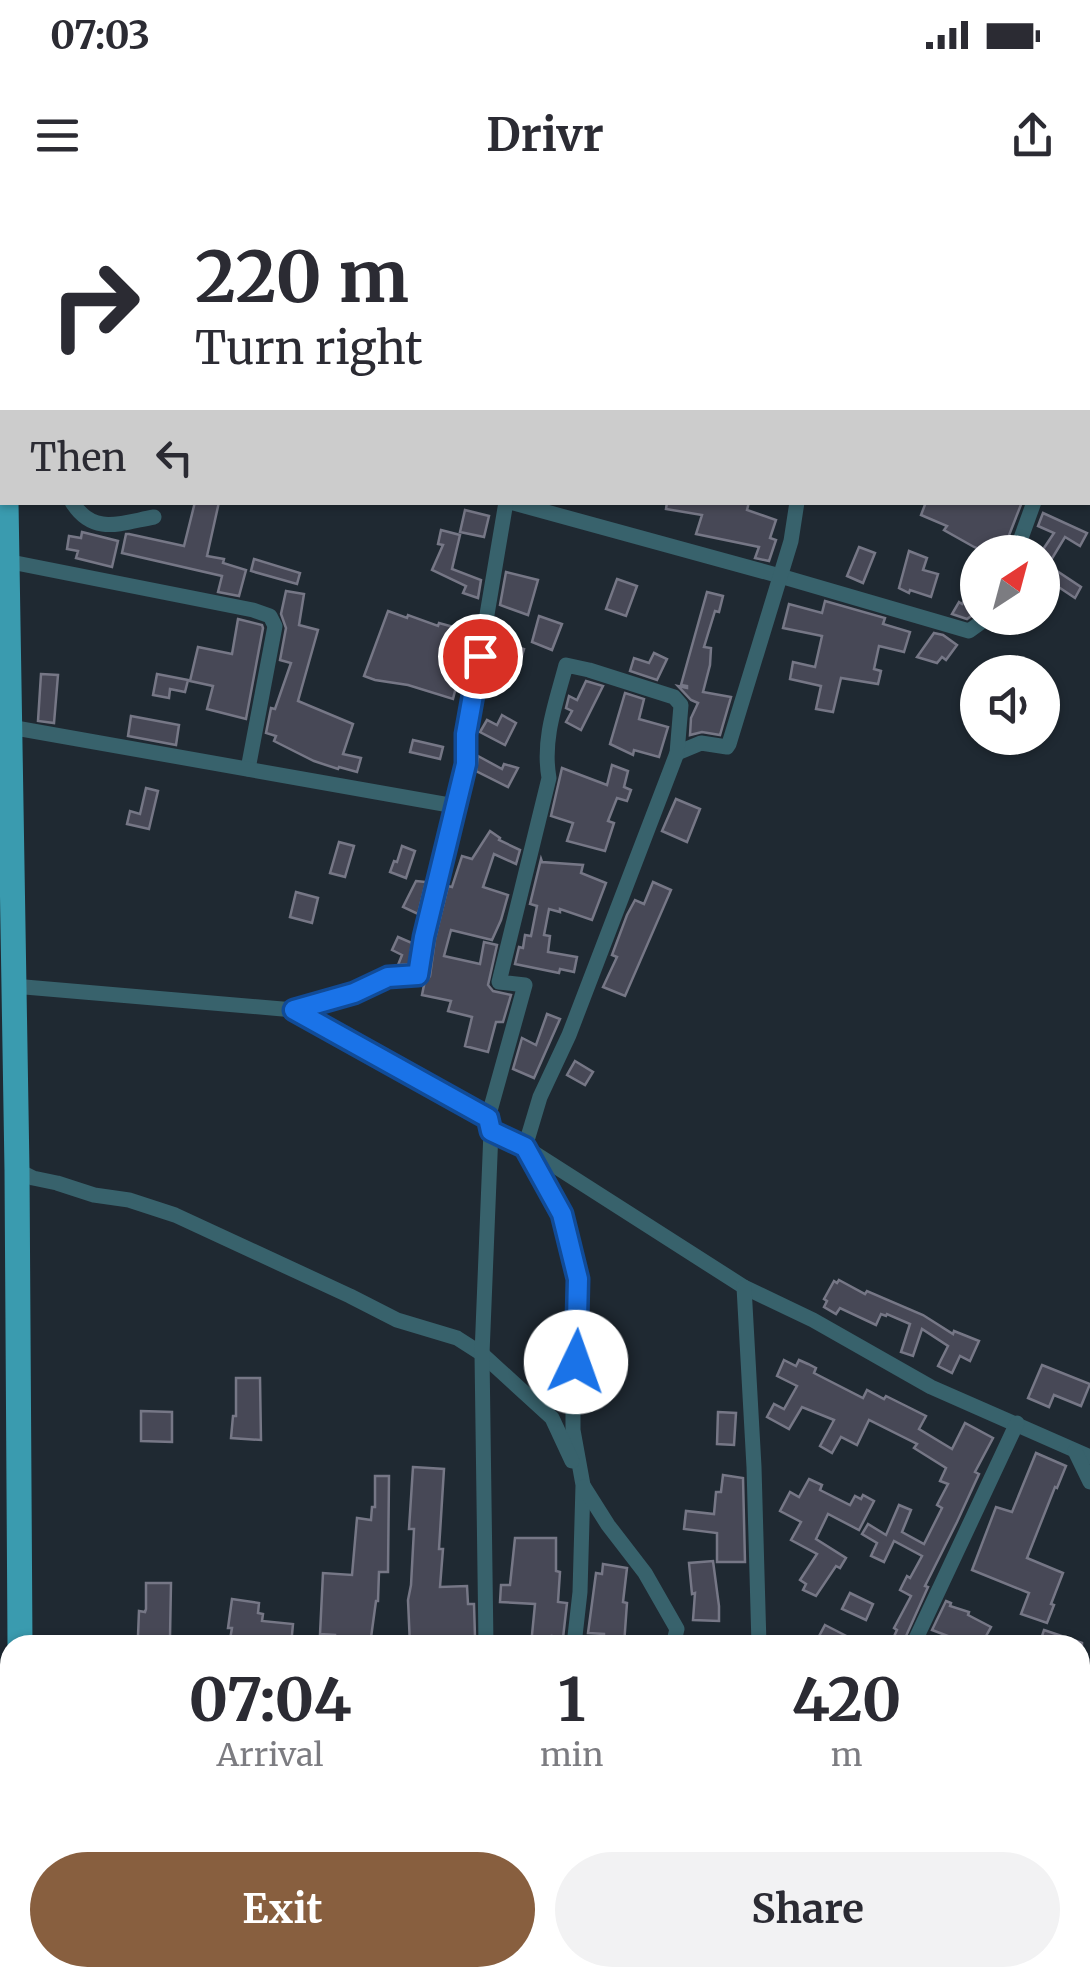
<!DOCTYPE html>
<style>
:root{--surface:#fff;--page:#f2f2f3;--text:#2b2b33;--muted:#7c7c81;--accent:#885f3f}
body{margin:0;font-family:Merriweather,serif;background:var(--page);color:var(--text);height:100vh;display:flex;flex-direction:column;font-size:38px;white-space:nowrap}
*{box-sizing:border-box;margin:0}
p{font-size:32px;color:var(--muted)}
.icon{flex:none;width:55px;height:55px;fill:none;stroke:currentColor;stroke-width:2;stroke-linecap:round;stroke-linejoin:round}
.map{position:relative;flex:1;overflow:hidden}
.sheet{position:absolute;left:0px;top:1435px;width:1090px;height:352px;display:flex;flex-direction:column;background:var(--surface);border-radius:30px 30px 0 0;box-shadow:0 2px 8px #0004}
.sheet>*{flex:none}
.banner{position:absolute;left:0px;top:0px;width:1090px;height:305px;box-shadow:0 2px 8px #0004;background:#fff;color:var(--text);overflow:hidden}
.needle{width:65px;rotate:36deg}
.fabs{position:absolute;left:960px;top:335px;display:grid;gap:20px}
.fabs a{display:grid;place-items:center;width:100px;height:100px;border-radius:50%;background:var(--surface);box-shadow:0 2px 8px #0004;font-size:50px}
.pin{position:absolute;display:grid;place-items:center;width:85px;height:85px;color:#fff;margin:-42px;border:5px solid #fff;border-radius:50%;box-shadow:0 2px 10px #0007}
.me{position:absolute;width:110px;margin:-55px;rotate:3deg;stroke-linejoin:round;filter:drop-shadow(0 0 8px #0008)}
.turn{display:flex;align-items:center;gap:35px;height:210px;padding:0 30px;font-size:45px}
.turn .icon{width:130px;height:130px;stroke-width:2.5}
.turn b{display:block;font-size:70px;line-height:85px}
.then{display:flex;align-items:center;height:95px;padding:0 30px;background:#0003;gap:20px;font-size:38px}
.eta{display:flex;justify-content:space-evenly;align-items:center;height:170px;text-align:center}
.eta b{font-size:60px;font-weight:700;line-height:70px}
.primary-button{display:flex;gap:20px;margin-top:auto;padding:20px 30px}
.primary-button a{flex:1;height:115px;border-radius:60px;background:var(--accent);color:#fff;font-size:40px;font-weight:700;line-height:115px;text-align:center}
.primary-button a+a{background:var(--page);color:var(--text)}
.status{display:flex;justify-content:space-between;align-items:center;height:70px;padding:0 50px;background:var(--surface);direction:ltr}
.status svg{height:28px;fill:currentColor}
header{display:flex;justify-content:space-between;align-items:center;height:130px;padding:0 30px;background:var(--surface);font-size:45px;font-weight:700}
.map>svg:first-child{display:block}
.building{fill:#474856;stroke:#767786;stroke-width:2.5}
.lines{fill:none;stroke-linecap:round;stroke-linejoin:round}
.minor{stroke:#38626c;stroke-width:15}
.primary{stroke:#3a9baf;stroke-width:25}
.route-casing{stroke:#114b97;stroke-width:25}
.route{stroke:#1a73e8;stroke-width:18}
</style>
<div class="status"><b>07:03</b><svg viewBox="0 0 49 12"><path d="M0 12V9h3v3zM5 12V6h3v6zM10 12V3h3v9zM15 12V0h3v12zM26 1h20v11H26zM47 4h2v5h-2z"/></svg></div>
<header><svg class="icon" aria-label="menu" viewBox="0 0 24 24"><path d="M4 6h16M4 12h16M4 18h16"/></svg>Drivr<svg class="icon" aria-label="share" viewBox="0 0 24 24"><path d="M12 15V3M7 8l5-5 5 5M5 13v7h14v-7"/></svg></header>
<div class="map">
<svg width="1090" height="1787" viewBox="0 0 1090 1787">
<rect width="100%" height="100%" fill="#1f2932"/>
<g class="building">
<polygon points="195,302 219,302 207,356 224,359 223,363 246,370 239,396 218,392 222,376 122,353 126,334 129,334 184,346"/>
<polygon points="667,302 749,302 747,310 776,320 770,338 776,340 769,361 755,358 759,347 696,334 702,315 666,309"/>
<polygon points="926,302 1022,302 1006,343 1002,341 997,352 986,352 974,347 944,330 947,326 921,315"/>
<polygon points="465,310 489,316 484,337 460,332"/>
<polygon points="1043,313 1087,333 1080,346 1065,337 1048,365 1081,387 1075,398 1051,382 1042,397 1042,351 1054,333 1038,326"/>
<polygon points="441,330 460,335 452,369 481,380 478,398 463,393 466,386 432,370 443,345 438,344"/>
<polygon points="82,332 118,341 112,367 76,358 78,351 67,349 69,336 81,338"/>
<polygon points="859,347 875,353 863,383 847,376"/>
<polygon points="909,351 927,358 923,370 938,374 931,397 910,390 909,393 899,388"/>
<polygon points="254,359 300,373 297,384 251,371"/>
<polygon points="506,372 538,380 528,415 500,405"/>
<polygon points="978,372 978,411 967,419 952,414 959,402 962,404"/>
<polygon points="617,379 637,386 626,416 606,409"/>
<polygon points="286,391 304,394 299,425 318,430 298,501 353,524 343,554 361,558 357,572 339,567 338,569 314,561 274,541 276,536 266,533 271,508 275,509 291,463 280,460 286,428 281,414"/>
<polygon points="707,392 723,396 719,412 715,411 704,447 711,448 710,465 703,492 731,497 720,535 702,532 690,535 691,518 698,503 691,500 678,486 687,488 687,486 681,485"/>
<polygon points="825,401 885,418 883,424 910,432 904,452 879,446 874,469 881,471 878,484 841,478 833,512 816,509 821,486 790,479 793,462 815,467 822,436 783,428 789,404 822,413"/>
<polygon points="388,411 407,418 408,415 438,426 439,423 468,431 464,448 457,446 450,476 458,479 453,499 408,485 375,480 364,476"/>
<polygon points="539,416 562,424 552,450 532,442"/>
<polygon points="238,419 262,425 263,428 246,519 207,509 213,486 190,481 198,447 232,454"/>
<polygon points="934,433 943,435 957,445 946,460 942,457 937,463 917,457"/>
<polygon points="510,445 524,449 516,476 502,472"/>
<polygon points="654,453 667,459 657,480 630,471 634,458 649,463"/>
<polygon points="41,474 58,475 54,523 38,521"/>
<polygon points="157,474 188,480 185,492 170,489 169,498 153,495"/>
<polygon points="586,481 603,486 581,530 566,522 572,511 566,508 569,496 577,500"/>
<polygon points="625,493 644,499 639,519 668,527 659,557 634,550 633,555 610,544"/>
<polygon points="502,515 516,523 505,545 480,532 487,520 497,525"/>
<polygon points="131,516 179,525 176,545 128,536"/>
<polygon points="413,540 443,547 440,559 410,552"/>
<polygon points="478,556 502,569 504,564 518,568 508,587 476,571"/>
<polygon points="612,565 628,571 624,587 631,590 627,601 617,598 608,621 614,623 605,651 567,641 573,623 551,616 562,568 607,585"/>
<polygon points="146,588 158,591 149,629 127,624 130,611 140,614"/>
<polygon points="676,599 700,609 687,642 662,631"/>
<polygon points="490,631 500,638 499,640 520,650 516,664 494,654 483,687 508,695 501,720 492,740 451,730 444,756 480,764 484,742 497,745 488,785 493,791 511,795 503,822 496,822 488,852 465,846 472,817 448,811 451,801 422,795 424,785 430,776 435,739 448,686 452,687 462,656 472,659"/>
<polygon points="339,642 354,646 345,677 330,673"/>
<polygon points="402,646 415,651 406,678 390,672 394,661 397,662"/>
<polygon points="541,659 542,662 583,665 581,673 606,683 592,720 560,709 560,712 549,709 544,735 550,736 548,752 577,757 574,772 560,769 559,773 515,764 519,747 523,748 525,735 531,736 537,706 530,704"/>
<polygon points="416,681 426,682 418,714 403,707"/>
<polygon points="653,682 671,690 625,796 603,787 617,757 612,755 627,715 635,700 644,704"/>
<polygon points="296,692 318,698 312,723 290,717"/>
<polygon points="398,737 412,743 409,764 398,765 402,755 392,750"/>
<polygon points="547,814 560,819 534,878 513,869 522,838 536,845"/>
<polygon points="575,861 593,872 585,885 567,875"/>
<polygon points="839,1080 865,1094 867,1091 923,1115 953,1134 954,1131 979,1141 970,1161 960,1156 952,1173 938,1166 948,1146 922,1129 913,1156 901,1152 910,1124 887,1114 886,1116 881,1114 876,1125 840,1108 836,1114 824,1107 827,1101 824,1099 834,1081 837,1083"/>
<polygon points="784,1160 796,1166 799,1160 808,1164 816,1168 814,1173 863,1198 867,1190 884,1199 886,1196 926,1216 919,1229 952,1249 965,1223 993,1238 975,1272 979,1274 957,1322 925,1386 928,1387 902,1445 890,1445 897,1430 894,1428 911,1396 900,1390 907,1376 910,1378 922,1356 894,1341 884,1362 871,1356 877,1343 862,1334 868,1324 886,1335 899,1305 911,1310 902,1332 924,1344 942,1308 937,1305 948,1284 940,1281 946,1268 914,1248 917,1244 869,1220 857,1245 841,1237 832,1253 820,1246 834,1220 802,1207 789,1229 767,1217 774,1204 784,1209 797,1186 777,1176"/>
<polygon points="1042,1165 1090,1184 1081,1206 1054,1195 1049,1207 1028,1198"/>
<polygon points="236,1178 260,1178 261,1240 231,1238 233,1216 236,1216"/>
<polygon points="141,1211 172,1212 172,1242 141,1241"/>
<polygon points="718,1212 736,1213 734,1245 717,1244"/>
<polygon points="1036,1253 1066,1266 1057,1288 1055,1287 1027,1358 1063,1373 1051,1404 1054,1405 1047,1423 1021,1414 1029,1393 972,1370 996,1307 1012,1312"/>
<polygon points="413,1267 444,1269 439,1349 443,1349 440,1387 467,1386 468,1404 474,1404 475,1437 445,1437 445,1442 430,1442 430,1445 410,1445 408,1400 411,1385 414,1329 409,1329"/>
<polygon points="723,1275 743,1278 745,1362 717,1362 717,1333 684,1329 686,1311 714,1314 716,1292 721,1292"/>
<polygon points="375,1276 389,1276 388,1372 379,1372 378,1401 376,1401 370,1445 334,1445 335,1435 320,1434 323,1373 352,1375 357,1318 371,1320 372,1307 375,1307"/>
<polygon points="809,1279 822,1285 820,1290 850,1305 855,1296 861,1299 863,1295 874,1301 859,1330 828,1314 816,1339 846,1358 840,1368 836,1366 816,1396 803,1390 806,1384 800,1380 817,1354 791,1340 801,1322 780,1311 790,1292 799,1297"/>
<polygon points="515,1338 556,1338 556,1371 560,1372 558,1402 567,1403 563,1438 552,1436 552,1445 531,1445 535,1404 500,1402 501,1385 510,1385"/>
<polygon points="713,1361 719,1406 719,1421 693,1420 695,1393 692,1394 689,1363"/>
<polygon points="603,1364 627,1368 623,1402 627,1403 624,1445 604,1445 604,1434 588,1433 596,1373 602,1374"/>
<polygon points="146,1383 171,1383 170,1437 138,1436 139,1411 145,1412 146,1409"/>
<polygon points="850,1393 873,1404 866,1420 842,1409"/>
<polygon points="232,1399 259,1403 258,1413 263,1414 262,1421 293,1424 291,1445 229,1445 232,1428 228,1428"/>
<polygon points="946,1401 951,1403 950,1406 969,1412 968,1415 991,1427 981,1445 945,1445 948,1436 932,1430"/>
<polygon points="825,1425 864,1445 828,1445 817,1440"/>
<polygon points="1044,1430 1082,1443 1082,1445 1039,1445"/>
</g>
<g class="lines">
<g class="minor">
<polyline points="377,0 378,2"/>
<polyline points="568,0 569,2"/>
<polyline points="977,0 981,2"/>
<polyline points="761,2 761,0"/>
<polyline points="848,2 849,0"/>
<polyline points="1088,37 1090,38"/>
<polyline points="1088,129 1090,120"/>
<polyline points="0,153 2,153"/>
<polyline points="1088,162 1090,165"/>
<polyline points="1088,224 1090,221"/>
<polyline points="0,249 2,242"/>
<path d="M72,302C93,336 121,323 154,317"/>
<polyline points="510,302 780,376 969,431 987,418"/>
<polyline points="1016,352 1034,302"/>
<polyline points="6,361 253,410 270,416 275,426 248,569"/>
<polyline points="6,528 10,527 455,606"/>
<polyline points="677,553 701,543 727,547 729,544 791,341 797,302"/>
<path d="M13,786L294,810L488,918L525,785L499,782L549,578C542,539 556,503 566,465L589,470L674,497L681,505L677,553L569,835L540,897L525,947L562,1014L579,1079L578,1134L573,1191V1230L583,1285L580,1392L574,1445"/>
<polyline points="294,810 354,793 388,777 419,775 424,737 466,564 467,533 506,302"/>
<polyline points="488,918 491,931 525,947 744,1087 813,1120 931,1187 1090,1257"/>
<polyline points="17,970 33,978 57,983 94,995 129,1000 175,1015 350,1096 397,1120 457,1138 482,1154 552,1218 572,1261"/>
<polyline points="744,1087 754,1267 759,1445"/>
<polyline points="1075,1251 1090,1282"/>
<polyline points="584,1287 608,1325 645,1373 677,1429 673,1445"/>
<polyline points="486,1445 482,1154 491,931"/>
<polyline points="913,1445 1017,1223"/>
<polyline points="1080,1693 1090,1667"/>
<polyline points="565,1778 582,1787"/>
<polyline points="270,1787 289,1783 292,1778"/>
<polyline points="755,1787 759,1778"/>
<polyline points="868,1787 869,1778"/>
</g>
<g class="primary">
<polyline points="8,2 8,0"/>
<polyline points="6,302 17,970 20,1445"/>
<polyline points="28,1787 28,1778"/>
</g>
</g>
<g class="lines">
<g class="route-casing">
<polyline id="route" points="480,456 466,534 466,564 424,737 418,775 388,777 354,793 294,810 488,918 491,931 525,947 562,1014 578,1079 576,1162"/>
</g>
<use href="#route" class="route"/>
</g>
</svg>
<div class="fabs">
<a><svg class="needle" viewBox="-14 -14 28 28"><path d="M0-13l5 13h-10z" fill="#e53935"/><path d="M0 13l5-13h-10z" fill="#7c7c81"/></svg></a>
<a><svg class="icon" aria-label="sound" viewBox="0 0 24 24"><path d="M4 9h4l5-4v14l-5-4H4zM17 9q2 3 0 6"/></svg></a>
</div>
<div class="pin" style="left:480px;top:456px;background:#d93025"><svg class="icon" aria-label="arrive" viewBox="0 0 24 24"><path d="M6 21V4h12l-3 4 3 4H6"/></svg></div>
<svg class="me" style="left:576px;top:1162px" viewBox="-20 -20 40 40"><circle r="19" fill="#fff"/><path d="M0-13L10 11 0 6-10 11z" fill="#1a73e8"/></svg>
<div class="banner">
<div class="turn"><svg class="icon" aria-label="right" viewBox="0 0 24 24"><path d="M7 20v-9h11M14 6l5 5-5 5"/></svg><div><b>220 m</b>Turn right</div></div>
<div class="then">Then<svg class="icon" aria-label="left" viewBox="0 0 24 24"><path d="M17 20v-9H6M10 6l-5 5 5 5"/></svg></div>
</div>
<section class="sheet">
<div class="eta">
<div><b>07:04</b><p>Arrival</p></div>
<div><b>1</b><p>min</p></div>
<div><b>420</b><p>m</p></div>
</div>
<div class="primary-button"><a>Exit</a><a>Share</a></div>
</section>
</div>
